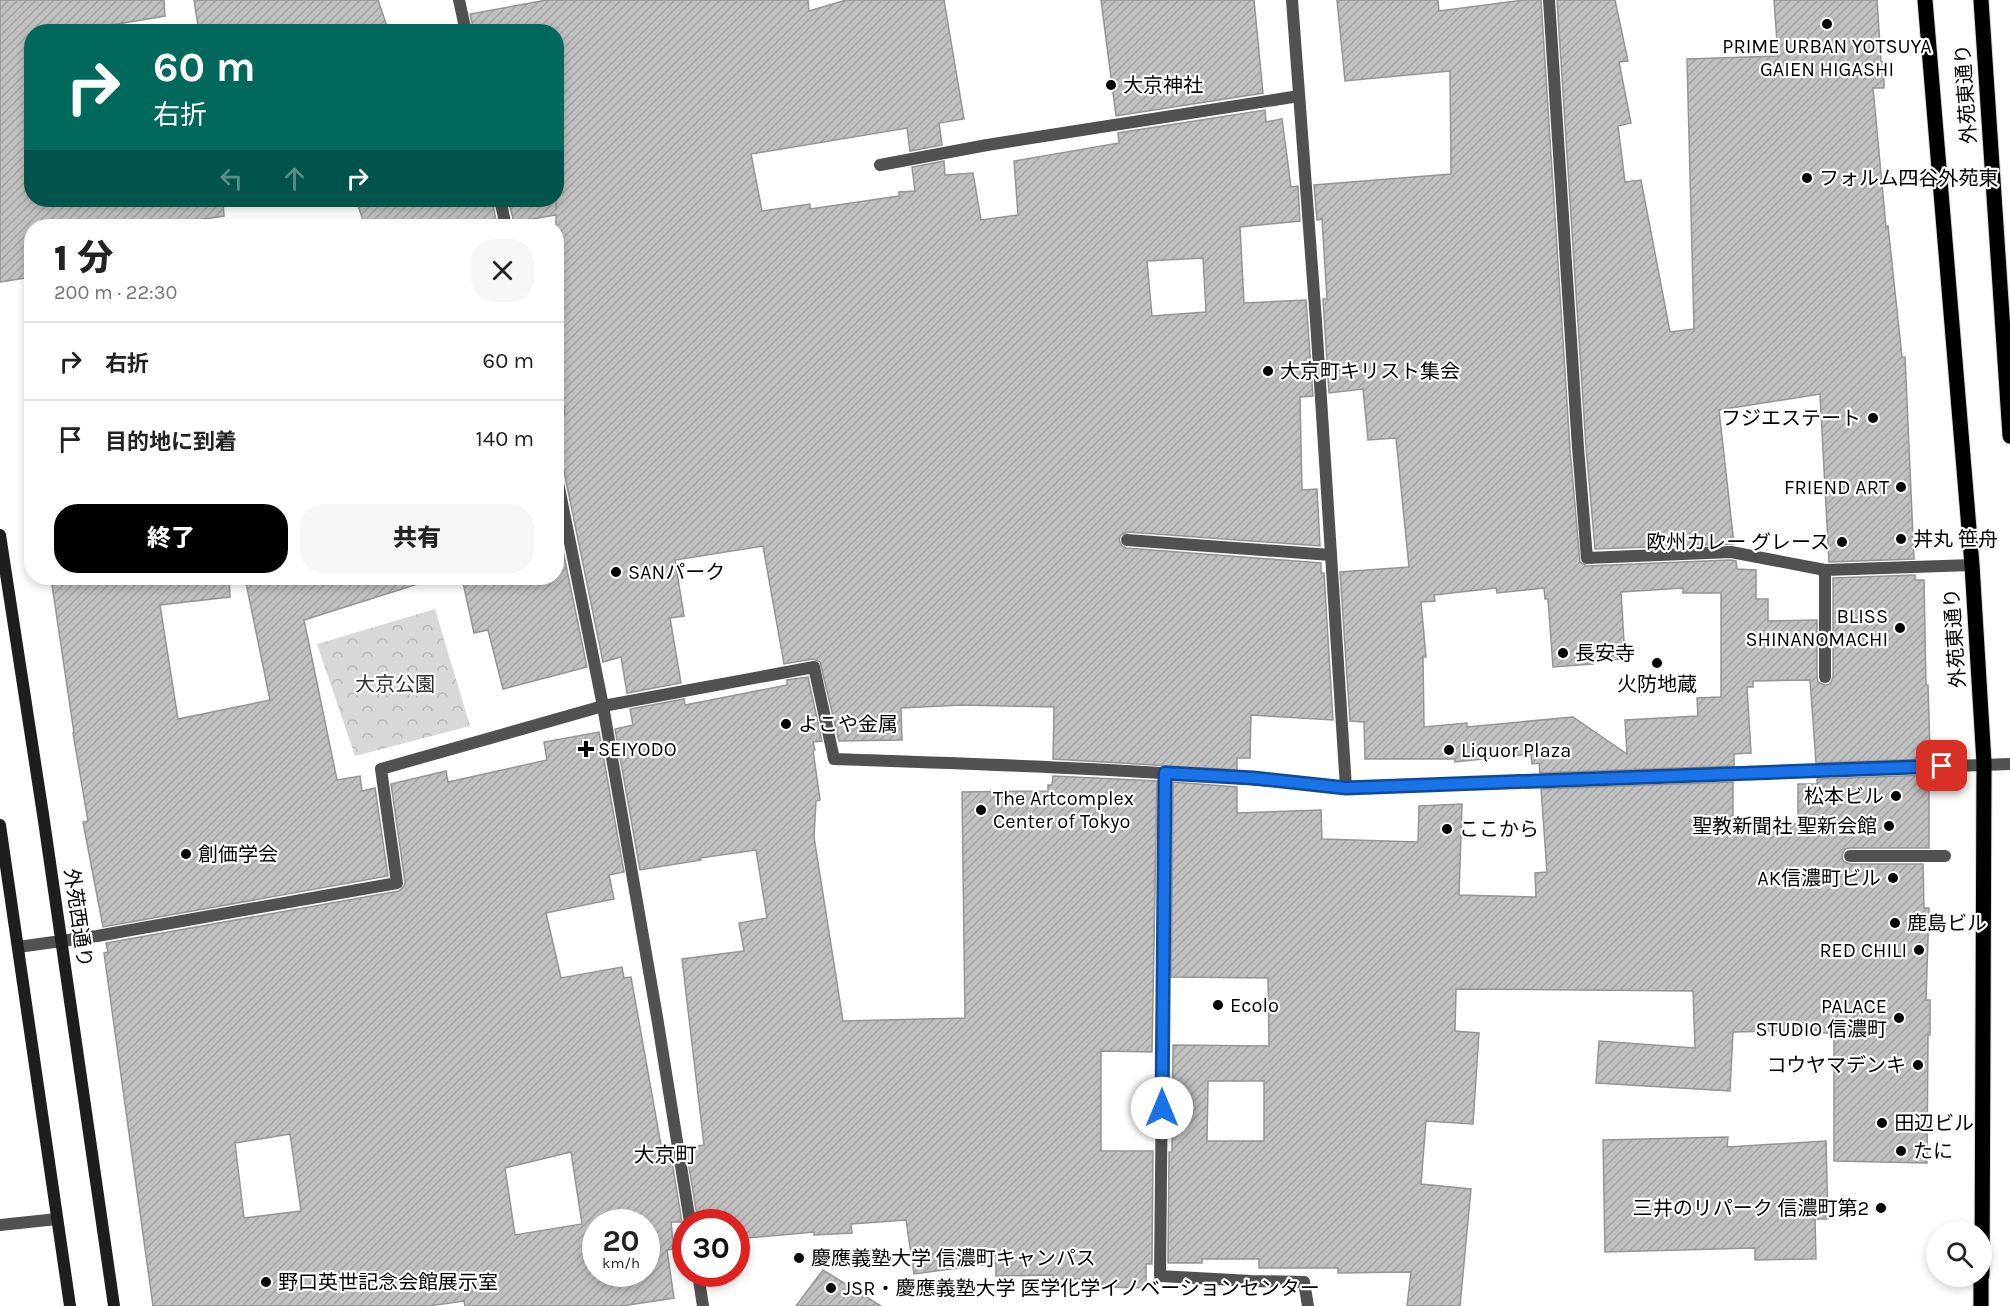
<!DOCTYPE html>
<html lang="ja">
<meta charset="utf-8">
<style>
:root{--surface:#fff;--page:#f6f6f6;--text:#222;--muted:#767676;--line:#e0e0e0;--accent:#000}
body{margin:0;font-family:Karla,"Noto Sans JP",sans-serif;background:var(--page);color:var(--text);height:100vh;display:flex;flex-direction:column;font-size:22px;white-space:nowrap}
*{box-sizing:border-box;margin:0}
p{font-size:20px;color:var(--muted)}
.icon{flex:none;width:33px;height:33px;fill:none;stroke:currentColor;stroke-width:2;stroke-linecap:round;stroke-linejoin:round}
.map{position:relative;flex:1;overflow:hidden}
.details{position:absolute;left:24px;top:219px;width:540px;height:366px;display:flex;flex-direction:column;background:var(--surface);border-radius:24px;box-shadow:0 3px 9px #0003}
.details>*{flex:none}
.banner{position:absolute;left:24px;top:24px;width:540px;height:183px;border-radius:24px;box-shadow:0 3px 9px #0003;background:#00695c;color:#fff;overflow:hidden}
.buttons{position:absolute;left:1926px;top:1221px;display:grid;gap:12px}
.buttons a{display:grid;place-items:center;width:66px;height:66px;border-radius:50%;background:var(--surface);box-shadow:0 3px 9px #0003;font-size:30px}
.speed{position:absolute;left:582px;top:1209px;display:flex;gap:12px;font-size:30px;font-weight:700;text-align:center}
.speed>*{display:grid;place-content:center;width:78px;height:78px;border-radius:50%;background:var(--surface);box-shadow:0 3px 9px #0003;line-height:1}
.speed small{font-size:15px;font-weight:400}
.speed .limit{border:9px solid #d22;background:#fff;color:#111}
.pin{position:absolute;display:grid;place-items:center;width:51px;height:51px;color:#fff;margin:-26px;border-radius:12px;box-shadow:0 3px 9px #0006}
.me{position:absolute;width:66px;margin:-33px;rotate:0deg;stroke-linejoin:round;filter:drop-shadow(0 0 4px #0008)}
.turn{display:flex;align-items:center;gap:21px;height:126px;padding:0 30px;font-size:27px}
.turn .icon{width:78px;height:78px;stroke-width:2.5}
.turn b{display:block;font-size:42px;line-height:51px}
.lanes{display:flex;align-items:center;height:57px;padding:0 30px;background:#0003;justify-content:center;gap:30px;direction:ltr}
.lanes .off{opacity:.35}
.round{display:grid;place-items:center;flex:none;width:63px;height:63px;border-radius:24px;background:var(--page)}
.summary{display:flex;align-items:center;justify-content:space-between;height:102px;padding:0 30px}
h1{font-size:36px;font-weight:800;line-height:45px}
.cta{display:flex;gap:12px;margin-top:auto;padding:12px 30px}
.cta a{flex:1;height:69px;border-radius:24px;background:var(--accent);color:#fff;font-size:24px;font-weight:800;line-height:69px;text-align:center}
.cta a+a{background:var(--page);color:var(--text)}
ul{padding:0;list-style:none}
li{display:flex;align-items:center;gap:18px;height:78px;padding:0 30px;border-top:2px solid var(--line)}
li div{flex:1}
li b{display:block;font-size:22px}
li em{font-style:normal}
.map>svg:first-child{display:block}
.park{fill:url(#park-crowns)}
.building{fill:url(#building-hatch);stroke:#959595;stroke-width:1.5;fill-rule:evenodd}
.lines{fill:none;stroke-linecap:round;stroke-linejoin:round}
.primary-casing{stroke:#dbdbdb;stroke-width:17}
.street{stroke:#515151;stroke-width:12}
.secondary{stroke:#1e1e1e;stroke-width:12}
.primary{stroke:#000;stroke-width:15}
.route-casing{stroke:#114b97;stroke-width:15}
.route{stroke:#1a73e8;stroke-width:10}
.poi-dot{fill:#000;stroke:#fff;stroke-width:2}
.labels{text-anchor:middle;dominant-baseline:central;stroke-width:4.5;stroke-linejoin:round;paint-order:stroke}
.poi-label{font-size:20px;fill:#000;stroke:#fff;text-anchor:start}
.street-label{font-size:20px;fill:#000;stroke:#fff}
.park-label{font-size:20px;fill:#2f2f2f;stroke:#fff}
.neighbourhood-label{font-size:21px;fill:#000;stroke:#fff}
</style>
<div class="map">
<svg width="2010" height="1306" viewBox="0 0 2010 1306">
<defs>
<pattern id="park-crowns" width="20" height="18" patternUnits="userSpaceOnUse" patternTransform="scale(1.5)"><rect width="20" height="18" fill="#d8d8d8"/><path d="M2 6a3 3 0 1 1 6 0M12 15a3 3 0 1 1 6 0" fill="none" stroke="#b8b8b8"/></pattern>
<pattern id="building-hatch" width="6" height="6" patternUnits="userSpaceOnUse" patternTransform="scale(1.5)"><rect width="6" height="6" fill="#c0c0c0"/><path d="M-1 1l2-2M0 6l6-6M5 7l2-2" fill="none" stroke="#a3a3a3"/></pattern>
</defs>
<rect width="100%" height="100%" fill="#fff"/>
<polygon class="park" points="435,609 470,726 355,756 317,644"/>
<g class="building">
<polygon points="0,0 164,0 165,16 70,32 32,32 32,200 223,200 224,216 157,226 32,226 32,277 0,282"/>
<polygon points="194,0 378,0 389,32 199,32"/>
<path d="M547,0H808L809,11L846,0H944L964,119L939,123L942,145L910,151L907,128L751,154L762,211L810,204V209L899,196V192L915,191L912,167L944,161L945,175L973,173L981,220L1018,215L1014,161L1119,143L1118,133L1265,110L1266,122L1282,119L1291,187L1298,186L1300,221L1240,227L1244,303L1306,300L1313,396L1300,397L1302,490L1317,489L1320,546L1128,532L1121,535L1119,540L1122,546L1126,548L1321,563V573H1324L1333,720L1251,715L1250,758H1237V770L1053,759L1054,707L962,705L901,708L902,740L839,741L820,662L813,659L784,664L763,546L675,560L684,616L670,618L681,683L627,693L621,657L603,662L564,471L562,467L556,465V415L565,414L556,362V215L514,222L508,200H556V210V32H474L470,14ZM1203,258L1206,312L1152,316L1147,261Z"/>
<polygon points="1101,0 1254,0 1263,93 1116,116"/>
<path d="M1337,0H1438L1439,11L1524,0H1541L1570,449L1580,562L1587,566L1730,560L1736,561L1737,569L1756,570V599H1768V621L1817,620V677L1818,682L1824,685L1830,684L1833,677V578L1915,575V580H1924L1926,685H1928L1930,751H1928V759L1816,763L1810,680L1753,681V687H1747L1751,753L1734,754V766L1540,773L1539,763L1532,764L1531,754L1455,762V759H1365L1364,722L1350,721L1340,572L1409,567L1396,438L1368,440L1363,389L1329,393L1323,299H1327L1322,219L1317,220L1314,185L1451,174L1450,71L1345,81ZM1496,588L1497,593L1544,588L1545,599H1548L1553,667L1593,664V661L1625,659L1621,592L1683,588V593H1721V697L1697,698L1698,716L1625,720L1627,754L1573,717L1467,727V723L1424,727L1423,657H1426L1421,602L1435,601L1434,595Z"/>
<polygon points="1557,0 1615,0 1628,61 1619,62 1631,123 1618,126 1625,182 1641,180 1670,332 1694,329 1687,59 1778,56 1774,0 1877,0 1881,61 1884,63 1884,88 1873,88 1886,227 1888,226 1902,357 1905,357 1914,559 1829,562 1820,394 1719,410 1734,544 1595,549 1586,447"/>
<polygon points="356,200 492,200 497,225 365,226"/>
<polygon points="556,517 587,667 503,689 488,630 474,633 462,578 556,578"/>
<polygon points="51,578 229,578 230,597 160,605 178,719 270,700 245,578 417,578 418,584 304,620 337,780 360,776 362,791 375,788 388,876 103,927 83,822 88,821 73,733 74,733"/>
<polygon points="808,677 822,741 813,742 815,750 813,750 820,800 816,801 814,837 843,1021 965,1018 962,792 1048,791 1048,785 1052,785 1053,776 1157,781 1152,1052 1101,1051 1101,1151 1153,1151 1152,1264 1146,1264 1146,1288 1099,1287 1099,1279 1053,1279 1053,1275 996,1276 996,1263 914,1274 906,1220 851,1224 852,1233 814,1235 814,1232 736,1239 736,1222 698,1222 686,1148 704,1145 682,959 744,951 739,923 767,918 756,850 700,858 701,860 640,870 615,729 633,725 630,709 684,699 685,705 787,685 787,680"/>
<path d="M599,732L624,872L609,875L614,899L546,913L561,978L622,967L624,978L631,977L662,1151L670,1150L682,1222H671L674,1249L667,1250L674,1298L622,1306H465L464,1301L429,1306H153L104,953L108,952L106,943L399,891L404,886L405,882L391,784L446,771L448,782L547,760L544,742ZM290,1134L301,1211L244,1218L235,1143ZM571,1152L582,1224L515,1235L505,1168ZM596,1222H646V1274H596Z"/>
<path d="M1929,775V848H1850L1845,849L1842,855L1843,861L1850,864H1923L1924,908H1929L1926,1000H1930V1035H1928L1927,1163L1834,1161V1033H1819V1030L1733,1032L1730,1091L1596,1083L1599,1041L1695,1048L1693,991L1456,989L1455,1031L1479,1033L1473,1124L1426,1121L1421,1184L1471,1189L1460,1306H1407L1411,1272L1338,1273V1268H1259V1259H1202V1263H1168L1169,1152H1172L1173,1045L1269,1046L1268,978L1171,977L1173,782L1237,787V813L1321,810L1322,839L1418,842L1419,806L1462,804L1459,895L1536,897L1535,873L1547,872L1541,789L1733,782V824H1798V784H1817V779ZM1208,1081H1264V1141H1207Z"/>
<polygon points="1728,1137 1727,1147 1826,1141 1828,1219 1815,1219 1816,1259 1755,1260 1755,1248 1605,1252 1603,1140"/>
<polygon points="823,1270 881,1306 796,1306"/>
</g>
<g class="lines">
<g class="primary-casing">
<g id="primary">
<polyline points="1925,0 1972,565 1984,763 1982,1275"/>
<polyline points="1981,0 2010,436"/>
<polyline points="1981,1306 1981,1276"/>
</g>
</g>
<g class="street">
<polyline points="459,0 466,32"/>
<polyline points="1292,0 1316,321 1346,788"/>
<polyline points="1549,0 1578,448 1587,558 1731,552 1825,570 1972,565"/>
<polyline points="880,165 987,145 1299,96"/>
<polyline points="500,200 506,226"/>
<polyline points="556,473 603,706 657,1017 690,1222"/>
<polyline points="1127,540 1331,555"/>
<polyline points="1825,570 1825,677"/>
<polyline points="1165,773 1160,1276 1251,1281 1304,1282 1308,1306"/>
<polyline points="1850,856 1945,856"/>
<path d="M18,947L97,936L397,883L381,769L603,706L814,667L834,759C1005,765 1176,770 1346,788L2010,764"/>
<polyline points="0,1225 57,1219"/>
<polyline points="698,1274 703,1306"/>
</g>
<g class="secondary">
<polyline points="0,535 44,821 114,1306"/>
<polyline points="0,825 70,1306"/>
</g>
<use href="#primary" class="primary"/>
</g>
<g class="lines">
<g class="route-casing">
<polyline id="route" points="1162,1108 1165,773 1253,778 1346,788 1942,766"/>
</g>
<use href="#route" class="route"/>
</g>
<g class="poi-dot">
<circle cx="1827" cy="24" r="6"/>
<circle cx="1111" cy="85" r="6"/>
<circle cx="1807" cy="178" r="6"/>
<circle cx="1268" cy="371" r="6"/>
<circle cx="1873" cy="418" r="6"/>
<circle cx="1901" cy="487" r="6"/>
<circle cx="1901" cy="539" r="6"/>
<circle cx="1842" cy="542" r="6"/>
<circle cx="616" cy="572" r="6"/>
<circle cx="1900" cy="628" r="6"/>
<circle cx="1563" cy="653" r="6"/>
<circle cx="1657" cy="663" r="6"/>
<circle cx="786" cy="724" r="6"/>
<path d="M583 740h6v6h6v6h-6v6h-6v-6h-6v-6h6z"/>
<circle cx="1449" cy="750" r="6"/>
<circle cx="1896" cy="796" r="6"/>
<circle cx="981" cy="810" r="6"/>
<circle cx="1889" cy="826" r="6"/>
<circle cx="1447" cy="829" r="6"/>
<circle cx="186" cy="854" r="6"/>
<circle cx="1893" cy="878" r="6"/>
<circle cx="1895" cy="923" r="6"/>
<circle cx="1919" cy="950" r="6"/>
<circle cx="1218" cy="1005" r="6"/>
<circle cx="1899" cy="1018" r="6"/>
<circle cx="1918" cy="1065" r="6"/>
<circle cx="1882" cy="1123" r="6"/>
<circle cx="1901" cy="1151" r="6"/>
<circle cx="1881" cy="1208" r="6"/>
<circle cx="799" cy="1258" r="6"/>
<circle cx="266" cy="1282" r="6"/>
<circle cx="831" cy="1288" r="6"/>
</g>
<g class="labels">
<g class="poi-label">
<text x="1827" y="46" text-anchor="middle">PRIME URBAN YOTSUYA<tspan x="1827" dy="23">GAIEN HIGASHI</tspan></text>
<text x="1123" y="85">大京神社</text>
<text x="1819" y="178">フォルム四谷外苑東</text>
<text x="1280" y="371">大京町キリスト集会</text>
<text x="1861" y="418" text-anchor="end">フジエステート</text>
<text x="1889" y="487" text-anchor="end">FRIEND ART</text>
<text x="1913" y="539">丼丸 笹舟</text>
<text x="1830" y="542" text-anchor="end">欧州カレー グレース</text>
<text x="628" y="572">SANパーク</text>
<text x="1888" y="616" text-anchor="end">BLISS<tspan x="1888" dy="23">SHINANOMACHI</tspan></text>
<text x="1575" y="653">長安寺</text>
<text x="1657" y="684" text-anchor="middle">火防地蔵</text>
<text x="798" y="724">よこや金属</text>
<text x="598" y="749">SEIYODO</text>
<text x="1461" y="750">Liquor Plaza</text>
<text x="1884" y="796" text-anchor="end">松本ビル</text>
<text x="993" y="798">The Artcomplex<tspan x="993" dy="23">Center of Tokyo</tspan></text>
<text x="1877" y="826" text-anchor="end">聖教新聞社 聖新会館</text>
<text x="1459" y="829">ここから</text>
<text x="198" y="854">創価学会</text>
<text x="1881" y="878" text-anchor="end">AK信濃町ビル</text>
<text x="1907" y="923">鹿島ビル</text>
<text x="1907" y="950" text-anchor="end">RED CHILI</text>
<text x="1230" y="1005">Ecolo</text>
<text x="1887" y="1006" text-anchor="end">PALACE<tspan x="1887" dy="23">STUDIO 信濃町</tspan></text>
<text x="1906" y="1065" text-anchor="end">コウヤマデンキ</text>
<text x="1894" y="1123">田辺ビル</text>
<text x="1913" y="1151">たに</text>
<text x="1869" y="1208" text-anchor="end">三井のリパーク 信濃町第2</text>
<text x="811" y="1258">慶應義塾大学 信濃町キャンパス</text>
<text x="278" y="1282">野口英世記念会館展示室</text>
<text x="843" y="1288">JSR・慶應義塾大学 医学化学イノベーションセンター</text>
</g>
<g class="street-label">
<text transform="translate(1966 94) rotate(-94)">外苑東通り</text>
<text transform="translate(1955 638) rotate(-94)">外苑東通り</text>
<text transform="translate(78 918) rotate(82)">外苑西通り</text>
</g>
<g class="park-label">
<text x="395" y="684">大京公園</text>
</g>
<g class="neighbourhood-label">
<text x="665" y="1155">大京町</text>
</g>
</g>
</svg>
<div class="buttons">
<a><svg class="icon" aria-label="search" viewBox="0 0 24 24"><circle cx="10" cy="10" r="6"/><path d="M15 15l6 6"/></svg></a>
</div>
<div class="speed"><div>20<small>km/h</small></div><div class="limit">30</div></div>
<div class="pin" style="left:1942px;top:766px;background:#d93025"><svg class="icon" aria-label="arrive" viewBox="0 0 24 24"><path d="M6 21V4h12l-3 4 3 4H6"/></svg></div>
<svg class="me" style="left:1162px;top:1108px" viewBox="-20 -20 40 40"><circle r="19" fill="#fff"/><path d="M0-13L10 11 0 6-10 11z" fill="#1a73e8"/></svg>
<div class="banner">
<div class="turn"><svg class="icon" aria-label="right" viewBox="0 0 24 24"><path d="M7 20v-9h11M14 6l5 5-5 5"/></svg><div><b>60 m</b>右折</div></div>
<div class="lanes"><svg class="icon off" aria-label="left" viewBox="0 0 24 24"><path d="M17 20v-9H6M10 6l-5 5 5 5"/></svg><svg class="icon off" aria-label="ahead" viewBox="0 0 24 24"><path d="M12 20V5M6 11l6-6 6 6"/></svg><svg class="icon" aria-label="right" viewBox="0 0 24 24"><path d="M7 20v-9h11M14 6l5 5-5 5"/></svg></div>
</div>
<section class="details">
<div class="summary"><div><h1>1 分</h1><p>200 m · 22:30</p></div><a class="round"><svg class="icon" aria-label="close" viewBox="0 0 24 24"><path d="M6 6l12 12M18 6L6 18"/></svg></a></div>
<ul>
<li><svg class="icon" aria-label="right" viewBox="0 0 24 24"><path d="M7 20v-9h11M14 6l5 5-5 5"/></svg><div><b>右折</b></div><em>60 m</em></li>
<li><svg class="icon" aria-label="arrive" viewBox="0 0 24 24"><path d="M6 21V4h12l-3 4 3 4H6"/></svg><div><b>目的地に到着</b></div><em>140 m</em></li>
</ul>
<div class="cta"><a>終了</a><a>共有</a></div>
</section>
</div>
